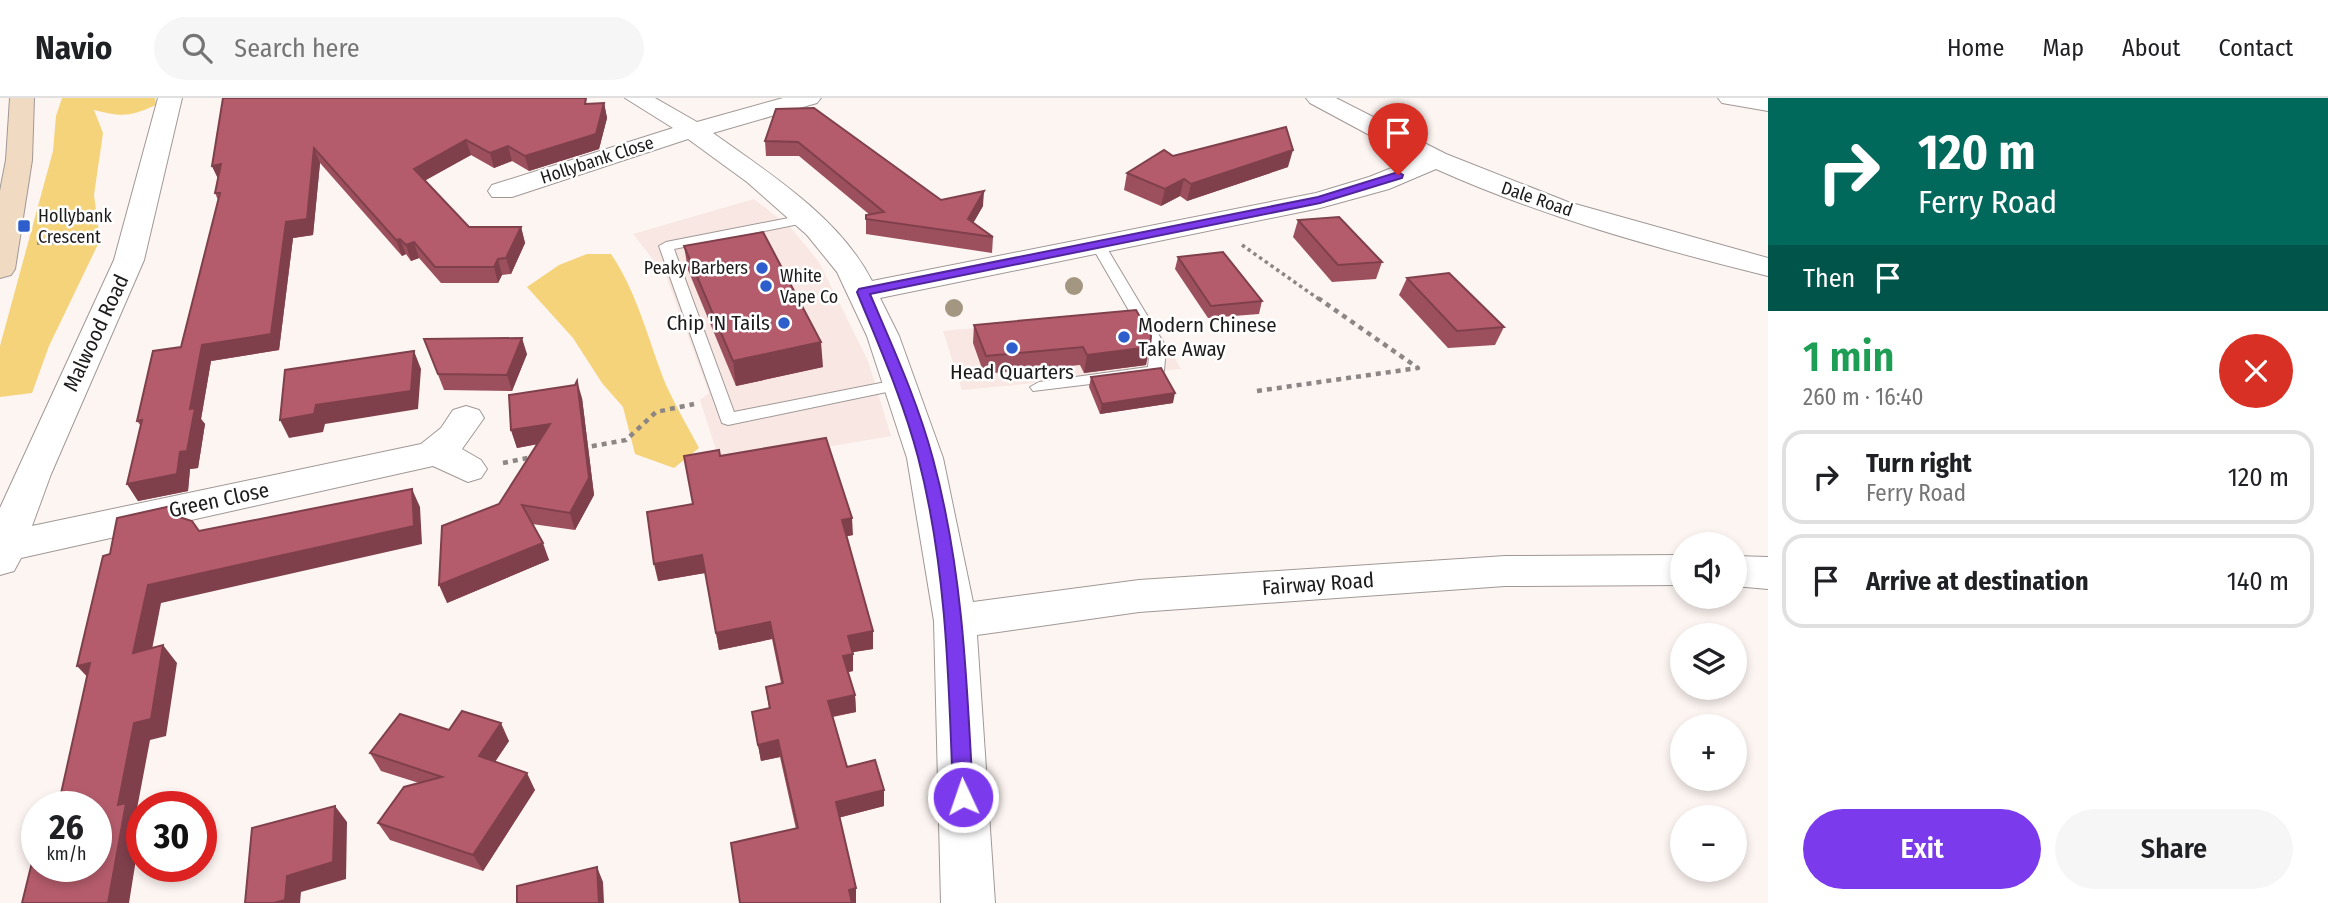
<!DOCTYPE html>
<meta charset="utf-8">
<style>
:root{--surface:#fff;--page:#f6f6f6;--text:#202124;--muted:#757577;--line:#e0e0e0;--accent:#7c3aed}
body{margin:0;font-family:"Fira Sans Condensed",sans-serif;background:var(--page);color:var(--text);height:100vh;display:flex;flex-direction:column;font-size:26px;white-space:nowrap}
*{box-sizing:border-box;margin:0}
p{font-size:23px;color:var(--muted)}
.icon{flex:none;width:38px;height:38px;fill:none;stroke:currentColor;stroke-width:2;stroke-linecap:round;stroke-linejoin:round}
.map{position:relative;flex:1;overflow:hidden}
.side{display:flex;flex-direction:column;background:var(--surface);width:560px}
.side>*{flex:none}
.hud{background:#00695c;color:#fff;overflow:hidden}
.buttons{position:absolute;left:1670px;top:434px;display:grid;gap:14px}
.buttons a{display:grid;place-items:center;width:77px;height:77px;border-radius:50%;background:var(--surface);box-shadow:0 4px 10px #0003;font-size:35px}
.speed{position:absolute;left:21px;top:693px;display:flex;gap:14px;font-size:35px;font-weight:700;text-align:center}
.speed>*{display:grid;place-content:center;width:91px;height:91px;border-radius:50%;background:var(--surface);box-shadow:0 4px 10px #0003;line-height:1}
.speed small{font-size:18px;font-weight:400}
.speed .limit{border:10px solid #d22;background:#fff;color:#111}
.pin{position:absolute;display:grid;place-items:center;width:60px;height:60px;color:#fff;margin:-72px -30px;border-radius:50% 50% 50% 0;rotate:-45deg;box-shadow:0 0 7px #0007}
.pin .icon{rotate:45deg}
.me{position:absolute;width:77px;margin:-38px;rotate:357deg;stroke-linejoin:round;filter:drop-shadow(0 0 5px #0008)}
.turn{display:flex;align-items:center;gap:24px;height:147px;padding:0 35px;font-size:32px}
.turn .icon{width:91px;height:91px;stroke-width:2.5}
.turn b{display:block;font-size:49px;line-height:60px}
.then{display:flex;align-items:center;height:66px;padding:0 35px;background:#0003;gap:14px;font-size:26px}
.round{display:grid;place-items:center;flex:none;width:74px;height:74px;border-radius:37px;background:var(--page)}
.headline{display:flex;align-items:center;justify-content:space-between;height:119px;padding:0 35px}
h1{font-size:42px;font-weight:600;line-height:52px;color:#1e9e55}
.action{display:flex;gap:14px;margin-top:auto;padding:14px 35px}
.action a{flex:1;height:80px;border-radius:42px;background:var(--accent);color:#fff;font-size:28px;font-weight:600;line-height:80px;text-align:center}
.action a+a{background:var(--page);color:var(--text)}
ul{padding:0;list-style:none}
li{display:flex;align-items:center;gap:21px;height:94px;margin:0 14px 10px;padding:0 21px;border:4px solid var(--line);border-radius:21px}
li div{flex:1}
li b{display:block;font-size:26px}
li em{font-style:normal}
header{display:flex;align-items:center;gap:42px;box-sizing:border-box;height:98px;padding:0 35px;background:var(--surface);border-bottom:2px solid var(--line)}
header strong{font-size:33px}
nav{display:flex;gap:38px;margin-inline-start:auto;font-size:24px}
.search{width:490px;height:63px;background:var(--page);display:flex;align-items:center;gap:18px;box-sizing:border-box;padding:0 24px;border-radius:38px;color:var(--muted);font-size:26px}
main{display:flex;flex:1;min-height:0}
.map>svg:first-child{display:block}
.built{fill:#f8e7e2}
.green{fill:#f5d37a}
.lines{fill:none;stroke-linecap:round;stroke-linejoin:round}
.lane-casing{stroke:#a09896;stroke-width:2}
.street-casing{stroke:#a09896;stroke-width:2}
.secondary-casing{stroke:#a09896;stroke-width:2}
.path-far1{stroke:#8c8685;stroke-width:3.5;stroke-dasharray:3.5 3.5;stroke-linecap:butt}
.path{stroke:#8c8685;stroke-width:4.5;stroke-dasharray:5 5;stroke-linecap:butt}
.lane{fill:#fff;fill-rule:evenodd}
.street{fill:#fff;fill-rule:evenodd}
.secondary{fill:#f0dac2;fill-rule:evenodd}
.tree{fill:#a39781}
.wall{fill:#9c4f5d}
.shaded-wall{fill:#7f404c}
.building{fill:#b55c6c;stroke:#7f404c;stroke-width:2}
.route{fill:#7c3aed;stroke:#51269a;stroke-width:2}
.poi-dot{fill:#2e5dcc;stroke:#fff;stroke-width:2.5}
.labels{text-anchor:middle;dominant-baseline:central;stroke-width:5;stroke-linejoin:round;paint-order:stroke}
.far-street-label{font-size:18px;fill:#1d1a1a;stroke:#fff}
.far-poi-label{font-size:18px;fill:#1d1a1a;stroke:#fff;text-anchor:start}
.poi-label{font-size:21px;fill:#1d1a1a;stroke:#fff;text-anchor:end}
.street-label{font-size:21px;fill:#1d1a1a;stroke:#fff}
</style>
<header>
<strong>Navio</strong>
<div class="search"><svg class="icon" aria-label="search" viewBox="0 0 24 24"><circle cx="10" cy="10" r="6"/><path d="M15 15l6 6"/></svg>Search here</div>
<nav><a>Home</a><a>Map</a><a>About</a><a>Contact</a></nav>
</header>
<main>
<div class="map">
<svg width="1768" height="805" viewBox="0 0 1768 805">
<rect width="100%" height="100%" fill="#fdf5f2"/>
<g class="built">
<polygon points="754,101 791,130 819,164 868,263 891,338 721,367 700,302 709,295 666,178 633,136"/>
<polygon points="1148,214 1181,271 962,292 943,233"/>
</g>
<g class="green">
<path d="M62,0H155L156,7C129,19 122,19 94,12L103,35L94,97L100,142L49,248L32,295L0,299V248L53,53L56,18Z"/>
<path d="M587,156H611C638,196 648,242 666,287C676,309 688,329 699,350L674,370L635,356L623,309L602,285L573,240L527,189L559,167Z"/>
</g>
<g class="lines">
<g class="lane-casing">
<g id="lane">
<polygon points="804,117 809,118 809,124 674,151 734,314 901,281 910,286 901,291 728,327 722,325 659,148 666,144"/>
<polygon points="1098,143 1105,147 1166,249 1164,273 1156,278 1033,293 1030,289 1039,284 1148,269 1150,249 1091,147"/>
</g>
</g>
<g class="street-casing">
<g id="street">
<polygon points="158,0 182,0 144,162 51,376 32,428 421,346 441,330 453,312 466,308 479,312 484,320 462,351 481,362 487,371 481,380 468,384 433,368 21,460 14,473 0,477 0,410 114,162"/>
<path d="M625,0H655L697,24L783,0H821L817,5L713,35C769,75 840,120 872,183L1316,95L1369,79L1414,61L1310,5L1306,0H1336L1446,56L1568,104L1768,160V178C1655,150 1543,119 1436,71L1389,91L1320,110L880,200L899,238L943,360L973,504L1139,482L1505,458L1682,457V487L1505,488L1139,514L977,537L995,805H941L934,523L907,360L867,238L837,174L807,137L747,84L688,41L512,99H492L488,93L492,87L673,30Z"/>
<polygon points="1718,0 1768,0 1768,13 1722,5"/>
<polygon points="1734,458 1768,459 1768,491 1734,488"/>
</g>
</g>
<g class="secondary-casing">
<polygon id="secondary" points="10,0 34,0 32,62 15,171 11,177 0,180 0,93 6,62"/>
</g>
<g class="path-far1">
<polyline points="37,145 99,143"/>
<polyline points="1242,147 1320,202"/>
</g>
<g class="path">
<polyline points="1257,293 1418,270 1318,200"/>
<polyline points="582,350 626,342 656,314 694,306"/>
<polyline points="503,365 532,359"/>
</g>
<use href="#lane" class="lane"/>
<use href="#street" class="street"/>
<use href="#secondary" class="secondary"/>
</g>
<g class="tree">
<circle cx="1074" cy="188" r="9"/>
<circle cx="954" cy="210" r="9"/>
</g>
<g class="wall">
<polygon points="604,5 607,20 599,51 529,73 512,63 494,70 471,57 425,82 469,129 521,129 525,145 511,176 502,177 498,185 441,185 419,160 411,163 406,156 402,158 320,65 313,137 293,140 279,252 211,263 201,321 205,326 198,370 190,371 188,393 138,403 127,386 141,328 137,323 181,249 218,102 215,95 218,80 212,68 588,6"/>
<polygon points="776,11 941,102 983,108 973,125 993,139 992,155 866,136 866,117 870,117 799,58 766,58 765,43"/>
<polygon points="1173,58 1288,69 1187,103 1180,98 1161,108 1124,92 1127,75"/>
<polygon points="1298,122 1382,164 1376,181 1332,184 1293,139"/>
<polygon points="684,148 823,269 736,288 688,172"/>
<polygon points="1178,159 1262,203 1259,216 1208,220 1175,171"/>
<polygon points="1407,180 1504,229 1495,247 1448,250 1399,197"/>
<polygon points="1136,212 1146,267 1084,275 1080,267 984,276 973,245 974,227"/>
<polygon points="424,241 527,256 512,293 444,292"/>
<polygon points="1091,279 1173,305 1100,316 1089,289"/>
<polygon points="582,300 594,397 575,432 532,426 549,462 447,505 499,406 537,346 517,350 511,332"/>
<polygon points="720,358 853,437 847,438 873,551 852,554 853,573 848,574 855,597 856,614 833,619 847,669 884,708 796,731 780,659 761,663 752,614 769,610 766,589 781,585 772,541 719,552 705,475 658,483 693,406"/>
<polygon points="449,632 509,643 495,664 535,692 483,773 390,742 378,725 419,685 381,673 370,655"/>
</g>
<g class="shaded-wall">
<polygon points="604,5 607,20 599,51 529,73 525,58"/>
<polygon points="466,42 471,57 419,86 414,71"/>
<polygon points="508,48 512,63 494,70 490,55"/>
<polygon points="314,50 320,65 313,137 293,140 279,252 211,263 201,321 205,326 198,370 190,371 188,393 138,403 127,386 180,354 190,311 202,247 286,124"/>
<polygon points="1293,52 1288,69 1187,103 1191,86"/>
<polygon points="221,66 219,83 212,68"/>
<polygon points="1184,81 1180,98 1161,108 1165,91"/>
<polygon points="984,93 983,108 967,136 968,121"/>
<polygon points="521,129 525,145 511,176 506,160"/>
<polygon points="400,141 406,156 402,158 396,142"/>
<polygon points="414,144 419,160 411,163 406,147"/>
<polygon points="498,161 502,177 498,185 494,169"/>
<polygon points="522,240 527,256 512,293 507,277"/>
<polygon points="821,244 823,269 736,288 733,263"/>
<polygon points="1150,249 1146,267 1084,275 1087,257"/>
<polygon points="414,253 421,271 418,311 325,326 323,334 289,340 280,322 316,307"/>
<polygon points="577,283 582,300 594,397 575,432 570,415"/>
<polygon points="1175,295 1173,305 1100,316 1102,306"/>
<polygon points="550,326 555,343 517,350 511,332"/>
<polygon points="412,391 420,409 422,446 161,505 148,572 133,555 148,487"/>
<polygon points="171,408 183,427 170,416"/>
<polygon points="852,420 853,437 843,439 842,422"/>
<polygon points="543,445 549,462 447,505 439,487"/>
<polygon points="702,457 705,475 658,483 654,466"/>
<polygon points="770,524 772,541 719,552 716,535"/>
<polygon points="873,533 873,551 848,555 848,538"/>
<polygon points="163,547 177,565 166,638 150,642 136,716 142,721 142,724 129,805 108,805 118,707 134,625"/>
<polygon points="853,556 853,573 844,575 843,558"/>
<polygon points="90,565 93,585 77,568"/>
<polygon points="855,597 856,614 829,619 828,603"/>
<polygon points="501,625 509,643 487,675 479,658"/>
<polygon points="778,642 780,659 761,663 758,647"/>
<polygon points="527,675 535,692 483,773 473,757"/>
<polygon points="884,692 884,708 837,720 836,704"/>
<polygon points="335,708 347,724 346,781 301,794 300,805 274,805 287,778"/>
<polygon points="597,769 603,784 604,805 599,805"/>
<polygon points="856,790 856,805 850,805 849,792"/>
</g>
<g class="building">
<polygon points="223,0 586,0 585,6 604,5 596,36 525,58 508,48 490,55 466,42 414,71 469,129 521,129 506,160 498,161 494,169 435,169 414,144 406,147 400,141 396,142 314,50 307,121 286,124 271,236 202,247 190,311 195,310 187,353 180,354 177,376 127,386 142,322 137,323 153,253 181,249 220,95 215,95 221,66 212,68"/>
<polygon points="814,10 941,102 984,93 968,121 993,139 866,121 866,117 884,114 798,44 765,43 776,11"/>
<polygon points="1286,29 1293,52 1191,86 1184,81 1165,91 1127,75 1164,52 1173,58"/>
<polygon points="1339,119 1382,164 1338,167 1298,122"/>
<polygon points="763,134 821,244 733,263 684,148"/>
<polygon points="1223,154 1262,203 1211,208 1178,159"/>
<polygon points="1449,175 1504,229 1457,233 1407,180"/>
<polygon points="1136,212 1151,238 1150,249 1087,257 1083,249 986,258 974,227"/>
<polygon points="522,240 507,277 438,276 424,241"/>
<polygon points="414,253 411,293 316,307 314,316 280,322 285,272"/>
<polygon points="1161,270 1175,295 1102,306 1091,279"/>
<polygon points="577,283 589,380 570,415 522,407 543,445 439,487 442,428 499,406 550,326 511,332 509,297 575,287"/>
<polygon points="826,340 852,420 842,422 873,533 848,538 853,556 843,558 855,597 828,603 847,669 875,662 884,692 836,704 856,790 849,792 852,805 740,805 731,745 798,730 778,642 758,647 752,614 770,610 766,589 783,585 770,524 716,535 702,457 654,466 647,414 693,406 684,358 719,352 720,358"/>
<polygon points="412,391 414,428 148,487 133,555 163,547 151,621 134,625 118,707 126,705 108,805 22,805 37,744 37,768 96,768 96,709 58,709 90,565 77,568 103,458 110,456 117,420 171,408 170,416 192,423 199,433"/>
<polygon points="462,613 501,625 479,658 527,675 473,757 378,725 404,689 442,679 370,655 400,616 449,632"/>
<polygon points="335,708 333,764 287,778 285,802 274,805 245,805 252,730"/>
<polygon points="597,769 599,805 517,805 517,788"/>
</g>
<path class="route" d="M1398,74L1403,77L1402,80L1320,105L870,196C893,250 918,304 933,361C963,472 967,585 973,699L970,706L963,709L956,706L953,699C949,586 947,470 918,359C903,302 879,248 857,194L859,191L1318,99Z"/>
<g class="poi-dot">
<rect x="17" y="121" width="14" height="14" rx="3.5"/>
<circle cx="762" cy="170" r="7"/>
<circle cx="766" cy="188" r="7"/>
<circle cx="784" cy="225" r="7"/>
<circle cx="1124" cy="239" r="7"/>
<circle cx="1012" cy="250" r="7"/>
</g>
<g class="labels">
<g class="far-street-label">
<text transform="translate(597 62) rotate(-18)">Hollybank Close</text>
<text transform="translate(1537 101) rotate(19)">Dale Road</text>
</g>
<g class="far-poi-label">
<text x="38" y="118">Hollybank<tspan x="38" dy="21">Crescent</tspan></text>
<text x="748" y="170" text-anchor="end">Peaky Barbers</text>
<text x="780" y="178">White<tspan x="780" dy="21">Vape Co</tspan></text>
</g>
<g class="poi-label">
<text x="770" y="225">Chip 'N Tails</text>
<text x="1138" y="227" text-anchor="start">Modern Chinese<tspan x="1138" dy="24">Take Away</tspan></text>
<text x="1012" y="274" text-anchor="middle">Head Quarters</text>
</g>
<g class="street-label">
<text transform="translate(96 235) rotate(-65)">Malwood Road</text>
<text transform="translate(219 402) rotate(-12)">Green Close</text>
<text transform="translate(1318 486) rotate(-4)">Fairway Road</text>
</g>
</g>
</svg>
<div class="buttons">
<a><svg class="icon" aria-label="sound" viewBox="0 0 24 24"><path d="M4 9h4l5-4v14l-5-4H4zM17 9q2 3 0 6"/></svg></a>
<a><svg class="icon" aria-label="layers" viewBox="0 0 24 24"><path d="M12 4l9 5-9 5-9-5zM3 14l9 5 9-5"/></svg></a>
<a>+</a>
<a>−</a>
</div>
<div class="speed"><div>26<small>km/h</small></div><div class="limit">30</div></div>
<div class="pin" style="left:1398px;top:77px;background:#d93025"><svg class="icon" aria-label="arrive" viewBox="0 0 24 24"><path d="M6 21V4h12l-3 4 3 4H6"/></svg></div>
<svg class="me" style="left:963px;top:699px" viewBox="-20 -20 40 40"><circle r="17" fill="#7c3aed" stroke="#fff" stroke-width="3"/><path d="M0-11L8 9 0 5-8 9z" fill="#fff"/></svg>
</div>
<section class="side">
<div class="hud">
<div class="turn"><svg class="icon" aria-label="right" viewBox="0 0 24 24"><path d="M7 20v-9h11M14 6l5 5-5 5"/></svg><div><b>120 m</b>Ferry Road</div></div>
<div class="then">Then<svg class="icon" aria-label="arrive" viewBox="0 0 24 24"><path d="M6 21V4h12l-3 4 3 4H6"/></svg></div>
</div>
<div class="headline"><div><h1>1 min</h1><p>260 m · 16:40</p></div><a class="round" style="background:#d93025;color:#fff"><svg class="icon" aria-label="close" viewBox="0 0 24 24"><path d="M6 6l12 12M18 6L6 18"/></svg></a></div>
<ul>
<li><svg class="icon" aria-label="right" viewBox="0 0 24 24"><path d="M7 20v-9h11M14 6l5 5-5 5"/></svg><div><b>Turn right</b><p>Ferry Road</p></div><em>120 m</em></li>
<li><svg class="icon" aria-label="arrive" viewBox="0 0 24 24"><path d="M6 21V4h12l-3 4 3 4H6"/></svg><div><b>Arrive at destination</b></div><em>140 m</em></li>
</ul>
<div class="action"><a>Exit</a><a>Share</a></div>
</section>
</main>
